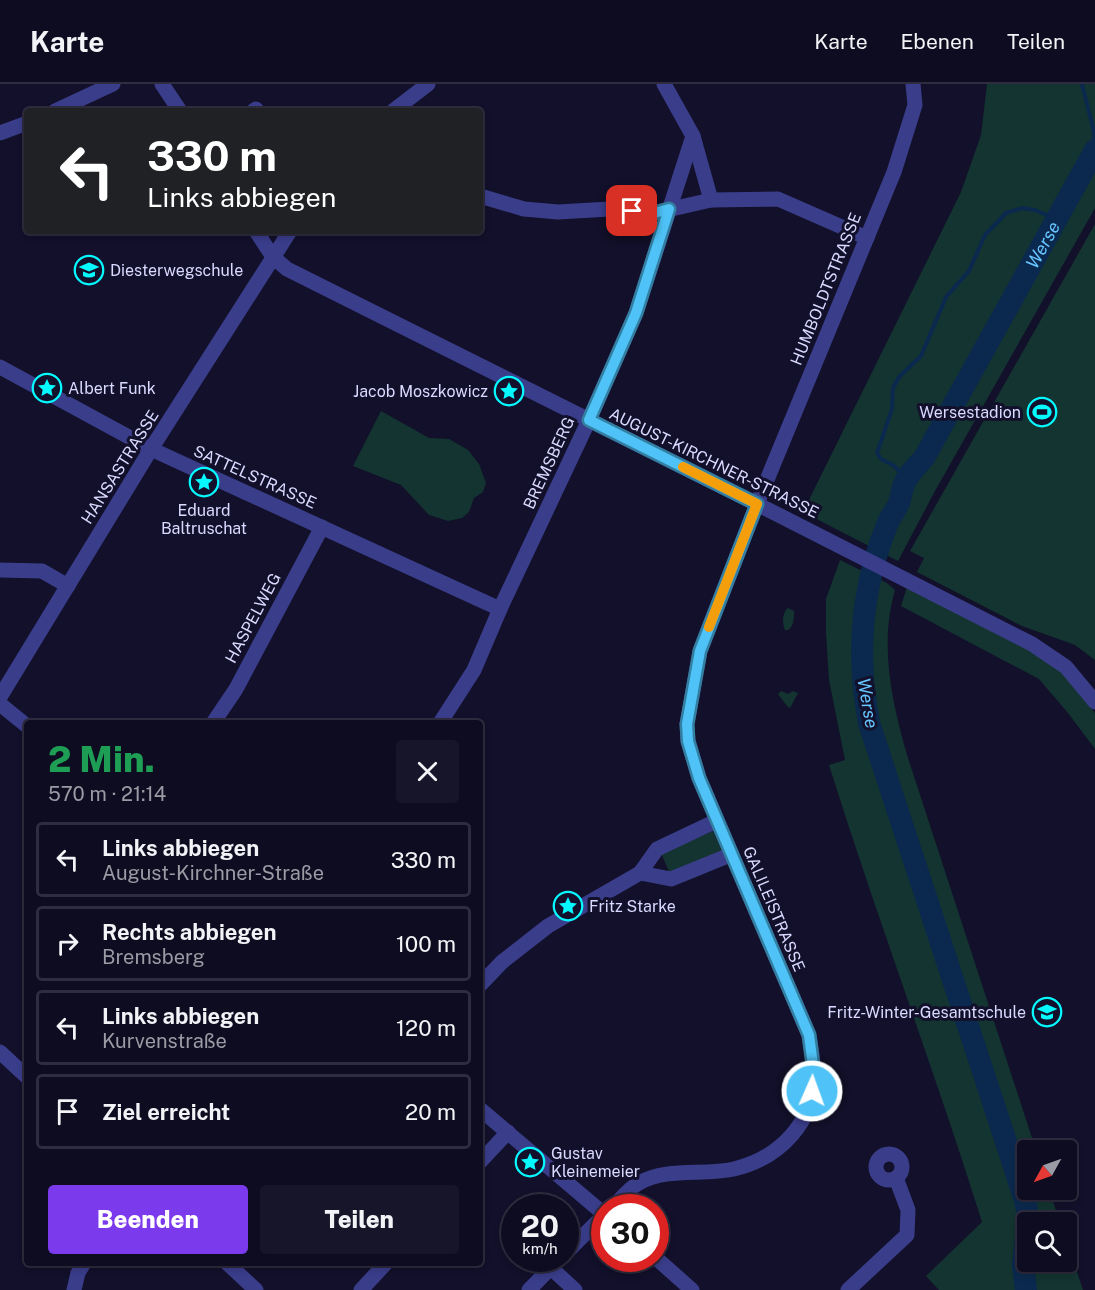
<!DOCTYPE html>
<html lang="de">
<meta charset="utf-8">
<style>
:root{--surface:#0e0c20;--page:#171529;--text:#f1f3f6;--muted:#9b9ba5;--line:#2e2c3e;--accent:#7c3aed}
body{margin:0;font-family:"Public Sans",sans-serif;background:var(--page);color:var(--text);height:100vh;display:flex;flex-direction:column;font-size:22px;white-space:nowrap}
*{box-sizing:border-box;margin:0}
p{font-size:20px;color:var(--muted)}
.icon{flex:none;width:33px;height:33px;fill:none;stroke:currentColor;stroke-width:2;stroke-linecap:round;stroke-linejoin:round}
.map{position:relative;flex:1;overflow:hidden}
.details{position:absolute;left:24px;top:636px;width:459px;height:546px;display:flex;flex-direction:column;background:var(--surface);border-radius:6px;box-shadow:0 3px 9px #0003,0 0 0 2px var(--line)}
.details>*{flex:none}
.top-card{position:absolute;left:24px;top:24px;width:459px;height:126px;border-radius:6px;box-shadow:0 3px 9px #0003,0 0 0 2px var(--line);background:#202124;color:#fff;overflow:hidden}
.needle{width:39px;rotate:230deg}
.tools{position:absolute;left:1017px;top:1056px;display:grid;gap:12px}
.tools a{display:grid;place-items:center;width:60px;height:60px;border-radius:6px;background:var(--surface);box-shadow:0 3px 9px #0003,0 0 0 2px var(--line);font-size:30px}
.speed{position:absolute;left:501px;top:1110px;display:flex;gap:12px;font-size:30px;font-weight:700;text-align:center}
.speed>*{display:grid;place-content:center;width:78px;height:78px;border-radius:50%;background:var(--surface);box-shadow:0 3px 9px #0003,0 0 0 2px var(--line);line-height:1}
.speed small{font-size:15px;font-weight:400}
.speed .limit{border:9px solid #d22;background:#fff;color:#111}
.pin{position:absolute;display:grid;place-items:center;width:51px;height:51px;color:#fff;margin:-26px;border-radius:12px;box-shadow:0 3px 9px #0006}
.me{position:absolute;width:66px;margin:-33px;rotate:2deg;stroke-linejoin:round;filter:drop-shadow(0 0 4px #0008)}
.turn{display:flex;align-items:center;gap:21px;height:126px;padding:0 24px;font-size:27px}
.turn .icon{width:78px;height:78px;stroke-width:2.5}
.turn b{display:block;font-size:42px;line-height:51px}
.round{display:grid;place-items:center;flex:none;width:63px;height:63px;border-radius:6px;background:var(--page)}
.head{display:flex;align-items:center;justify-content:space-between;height:102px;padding:0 24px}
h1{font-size:36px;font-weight:800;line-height:45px;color:#1e9e55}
.primary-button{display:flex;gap:12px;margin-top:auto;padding:12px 24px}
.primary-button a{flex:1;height:69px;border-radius:6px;background:var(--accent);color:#fff;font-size:24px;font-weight:800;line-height:69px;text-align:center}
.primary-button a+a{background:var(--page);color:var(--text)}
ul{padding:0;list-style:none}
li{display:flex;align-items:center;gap:18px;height:75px;margin:0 12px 9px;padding:0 12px;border:3px solid var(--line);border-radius:6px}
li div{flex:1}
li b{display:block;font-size:22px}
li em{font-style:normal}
header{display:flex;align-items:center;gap:36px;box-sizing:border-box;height:84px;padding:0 30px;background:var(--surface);border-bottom:2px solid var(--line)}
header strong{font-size:28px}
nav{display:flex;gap:33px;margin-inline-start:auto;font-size:21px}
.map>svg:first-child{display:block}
.green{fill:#133430}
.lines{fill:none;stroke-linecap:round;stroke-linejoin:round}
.stream{stroke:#0b294e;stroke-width:4}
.river{stroke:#0b294e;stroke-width:22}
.minor{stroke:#3a3d8a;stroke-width:15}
.route-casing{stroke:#337fa1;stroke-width:15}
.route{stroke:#4fc3f7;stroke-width:10}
.slow{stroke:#f59e0b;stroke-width:10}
.labels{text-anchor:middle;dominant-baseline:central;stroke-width:6;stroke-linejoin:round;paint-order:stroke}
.poi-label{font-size:16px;fill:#dad9ff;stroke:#12102a;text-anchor:start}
.street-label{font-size:16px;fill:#dad9ff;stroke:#12102a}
.water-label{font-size:18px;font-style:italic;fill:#67c5ff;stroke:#12102a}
</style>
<header>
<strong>Karte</strong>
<nav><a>Karte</a><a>Ebenen</a><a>Teilen</a></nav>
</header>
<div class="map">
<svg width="1095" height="1206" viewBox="0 0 1095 1206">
<rect width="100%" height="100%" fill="#12102a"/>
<g class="green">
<polygon points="987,0 1095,0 1095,124 935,407 898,477 803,428 961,108 981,51"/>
<polygon points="1095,140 1095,576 1075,561 1022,542 917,488 924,474 910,467"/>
<polygon points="381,327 429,354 449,355 468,366 479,380 486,399 483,408 474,414 469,428 462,434 448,437 429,431 401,401 353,382"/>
<path d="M840,476L887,499L895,506C879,561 892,618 907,671L1036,1066H1028V1106H1049L1060,1138H1028V1178H1066L1067,1158L1083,1206H939L926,1192L982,1138C934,985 877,834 829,681L845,676L829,596L826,549V515Z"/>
<polygon points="907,503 1031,566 1062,588 1079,607 1095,629 1095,665 1068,629 1039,595 901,522"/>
<path d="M788,524L794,527C794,533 794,543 788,546H785C782,540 782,528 788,524Z"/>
<polygon points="781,607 788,610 793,607 798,609 790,624 787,622 778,610"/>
<polygon points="713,747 722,767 670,790 661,769"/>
</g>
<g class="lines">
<g class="stream">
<polyline points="1082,0 1094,48 1094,68"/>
<polyline points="907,395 893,381 881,375 877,369 892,325 893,304 899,293 921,272 946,213 969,187 985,151 1006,129 1022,124 1035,126 1056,135"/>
</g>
<path class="river" id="s1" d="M1026,1206L1023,1182L1028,1131L1025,1116L869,639C856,571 861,505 887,441C889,434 895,428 898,421C901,416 901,409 903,403C906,392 916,383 924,374L1095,66"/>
<g class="minor">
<polyline points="162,0 180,27"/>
<polyline points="55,27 113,0"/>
<polyline points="253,27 256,25 257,27"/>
<polyline points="393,27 428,0"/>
<polyline points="0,49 27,39"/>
<polyline points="693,52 711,116"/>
<polyline points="480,112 524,125 558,128 610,125 654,129 711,116 778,115 867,154"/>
<polyline points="256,147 273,173 287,185 757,420 1032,560 1066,583 1095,618"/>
<polyline points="0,283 151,365 500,525"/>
<polyline points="0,486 42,487 68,502"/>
<polyline points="0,613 151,365 290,147"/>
<polyline points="0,620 27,642"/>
<polyline points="213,639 236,605 322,443"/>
<polyline points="440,639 474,586 500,525 589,336 636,229 693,52 664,0"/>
<polyline points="640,789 671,795 730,771"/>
<polyline points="480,901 502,878 548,842 640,789 657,765 716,737"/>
<polyline points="0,968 27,993"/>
<polyline points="480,1025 604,1130"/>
<circle cx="889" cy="1083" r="13"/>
<polyline points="480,1078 508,1048"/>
<path d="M612,1124C620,1116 629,1104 639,1099C667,1083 703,1092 734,1085C780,1074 816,1037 814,988C813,976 811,963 809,951L699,694L688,657L687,640L700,567L757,420L894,88L915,21L913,0"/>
<polyline points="566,1169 604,1131"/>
<polyline points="656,1174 692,1206"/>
<polyline points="227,1179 256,1206"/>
<polyline points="551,1184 575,1206"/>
<polyline points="74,1206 78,1189 84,1179"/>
<polyline points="361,1206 386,1179"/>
<polyline points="529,1206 560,1174"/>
<polyline points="848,1206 907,1151 908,1126 896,1094"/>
</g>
</g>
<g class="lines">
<g class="route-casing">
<polyline id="route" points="632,127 654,129 669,125 636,229 589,336 757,420 700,567 687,640 688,657 699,694 809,951 814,989 812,1007"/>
</g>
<use href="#route" class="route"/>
<polyline class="slow" points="683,383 757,420 709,543"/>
</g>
<defs>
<g id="school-ring" transform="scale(1.5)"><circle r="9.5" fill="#12102a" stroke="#05faff" stroke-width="1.5"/><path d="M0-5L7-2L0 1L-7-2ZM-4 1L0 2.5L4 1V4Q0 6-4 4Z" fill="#05faff"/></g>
<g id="sight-ring" transform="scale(1.5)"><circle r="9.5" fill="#12102a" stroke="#05faff" stroke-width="1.5"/><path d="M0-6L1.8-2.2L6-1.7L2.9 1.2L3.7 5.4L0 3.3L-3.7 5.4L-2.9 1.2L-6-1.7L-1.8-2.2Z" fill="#05faff"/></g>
<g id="stadium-ring" transform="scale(1.5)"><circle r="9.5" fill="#12102a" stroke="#05faff" stroke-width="1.5"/><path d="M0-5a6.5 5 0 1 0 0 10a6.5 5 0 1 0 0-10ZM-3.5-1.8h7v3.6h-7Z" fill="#05faff"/></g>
</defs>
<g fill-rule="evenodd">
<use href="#school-ring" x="89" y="186"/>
<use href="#sight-ring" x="47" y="304"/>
<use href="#sight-ring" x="509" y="307"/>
<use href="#stadium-ring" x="1042" y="328"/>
<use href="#sight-ring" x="204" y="398"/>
<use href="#sight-ring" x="568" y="822"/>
<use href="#school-ring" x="1047" y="928"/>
<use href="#sight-ring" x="530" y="1078"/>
</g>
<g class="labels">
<g class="poi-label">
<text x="110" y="186">Diesterwegschule</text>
<text x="68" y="304">Albert Funk</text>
<text x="488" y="307" text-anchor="end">Jacob Moszkowicz</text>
<text x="1021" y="328" text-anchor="end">Wersestadion</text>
<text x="204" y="426" text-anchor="middle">Eduard<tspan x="204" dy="18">Baltruschat</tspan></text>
<text x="589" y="822">Fritz Starke</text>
<text x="1026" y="928" text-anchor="end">Fritz-Winter-Gesamtschule</text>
<text x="551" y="1069">Gustav<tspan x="551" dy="18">Kleinemeier</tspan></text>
</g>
<g class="street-label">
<text transform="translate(826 205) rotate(-68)">HUMBOLDTSTRASSE</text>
<text transform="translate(549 379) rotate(-65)">BREMSBERG</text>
<text transform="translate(714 379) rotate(26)">AUGUST-KIRCHNER-STRASSE</text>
<text transform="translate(120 383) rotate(-58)">HANSASTRASSE</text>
<text transform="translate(255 393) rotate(24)">SATTELSTRASSE</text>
<text transform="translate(253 534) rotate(-62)">HASPELWEG</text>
<text transform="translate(774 825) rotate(67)">GALILEISTRASSE</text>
</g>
<g class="water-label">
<text stroke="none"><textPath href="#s1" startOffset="1116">Werse</textPath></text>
<text transform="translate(868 619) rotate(80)">Werse</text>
</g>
</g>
</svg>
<div class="tools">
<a><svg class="needle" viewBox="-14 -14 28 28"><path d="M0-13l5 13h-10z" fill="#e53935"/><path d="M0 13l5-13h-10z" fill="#9b9ba5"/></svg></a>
<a><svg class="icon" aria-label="search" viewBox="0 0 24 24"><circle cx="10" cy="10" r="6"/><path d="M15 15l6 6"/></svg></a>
</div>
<div class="speed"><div>20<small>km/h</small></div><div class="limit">30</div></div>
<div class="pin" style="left:632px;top:127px;background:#d93025"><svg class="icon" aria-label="arrive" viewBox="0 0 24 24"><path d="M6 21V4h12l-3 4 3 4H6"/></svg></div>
<svg class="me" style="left:812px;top:1007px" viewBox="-20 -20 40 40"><circle r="17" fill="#4fc3f7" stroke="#fff" stroke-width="3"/><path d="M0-11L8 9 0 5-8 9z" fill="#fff"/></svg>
<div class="top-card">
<div class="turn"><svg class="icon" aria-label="left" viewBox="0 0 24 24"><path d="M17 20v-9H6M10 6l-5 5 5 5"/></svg><div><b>330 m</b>Links abbiegen</div></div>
</div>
<section class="details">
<div class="head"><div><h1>2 Min.</h1><p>570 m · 21:14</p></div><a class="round"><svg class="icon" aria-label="close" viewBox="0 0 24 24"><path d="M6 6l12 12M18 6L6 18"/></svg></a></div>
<ul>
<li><svg class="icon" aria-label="left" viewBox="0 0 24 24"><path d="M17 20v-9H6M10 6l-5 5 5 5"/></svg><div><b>Links abbiegen</b><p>August-Kirchner-Straße</p></div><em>330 m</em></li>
<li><svg class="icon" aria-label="right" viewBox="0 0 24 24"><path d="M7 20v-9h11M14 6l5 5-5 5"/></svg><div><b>Rechts abbiegen</b><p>Bremsberg</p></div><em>100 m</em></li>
<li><svg class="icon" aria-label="left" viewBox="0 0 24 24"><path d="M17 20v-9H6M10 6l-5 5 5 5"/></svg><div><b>Links abbiegen</b><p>Kurvenstraße</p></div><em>120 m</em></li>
<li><svg class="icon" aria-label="arrive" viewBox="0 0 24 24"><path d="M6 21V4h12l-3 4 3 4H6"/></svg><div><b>Ziel erreicht</b></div><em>20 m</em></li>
</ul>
<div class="primary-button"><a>Beenden</a><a>Teilen</a></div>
</section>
</div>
